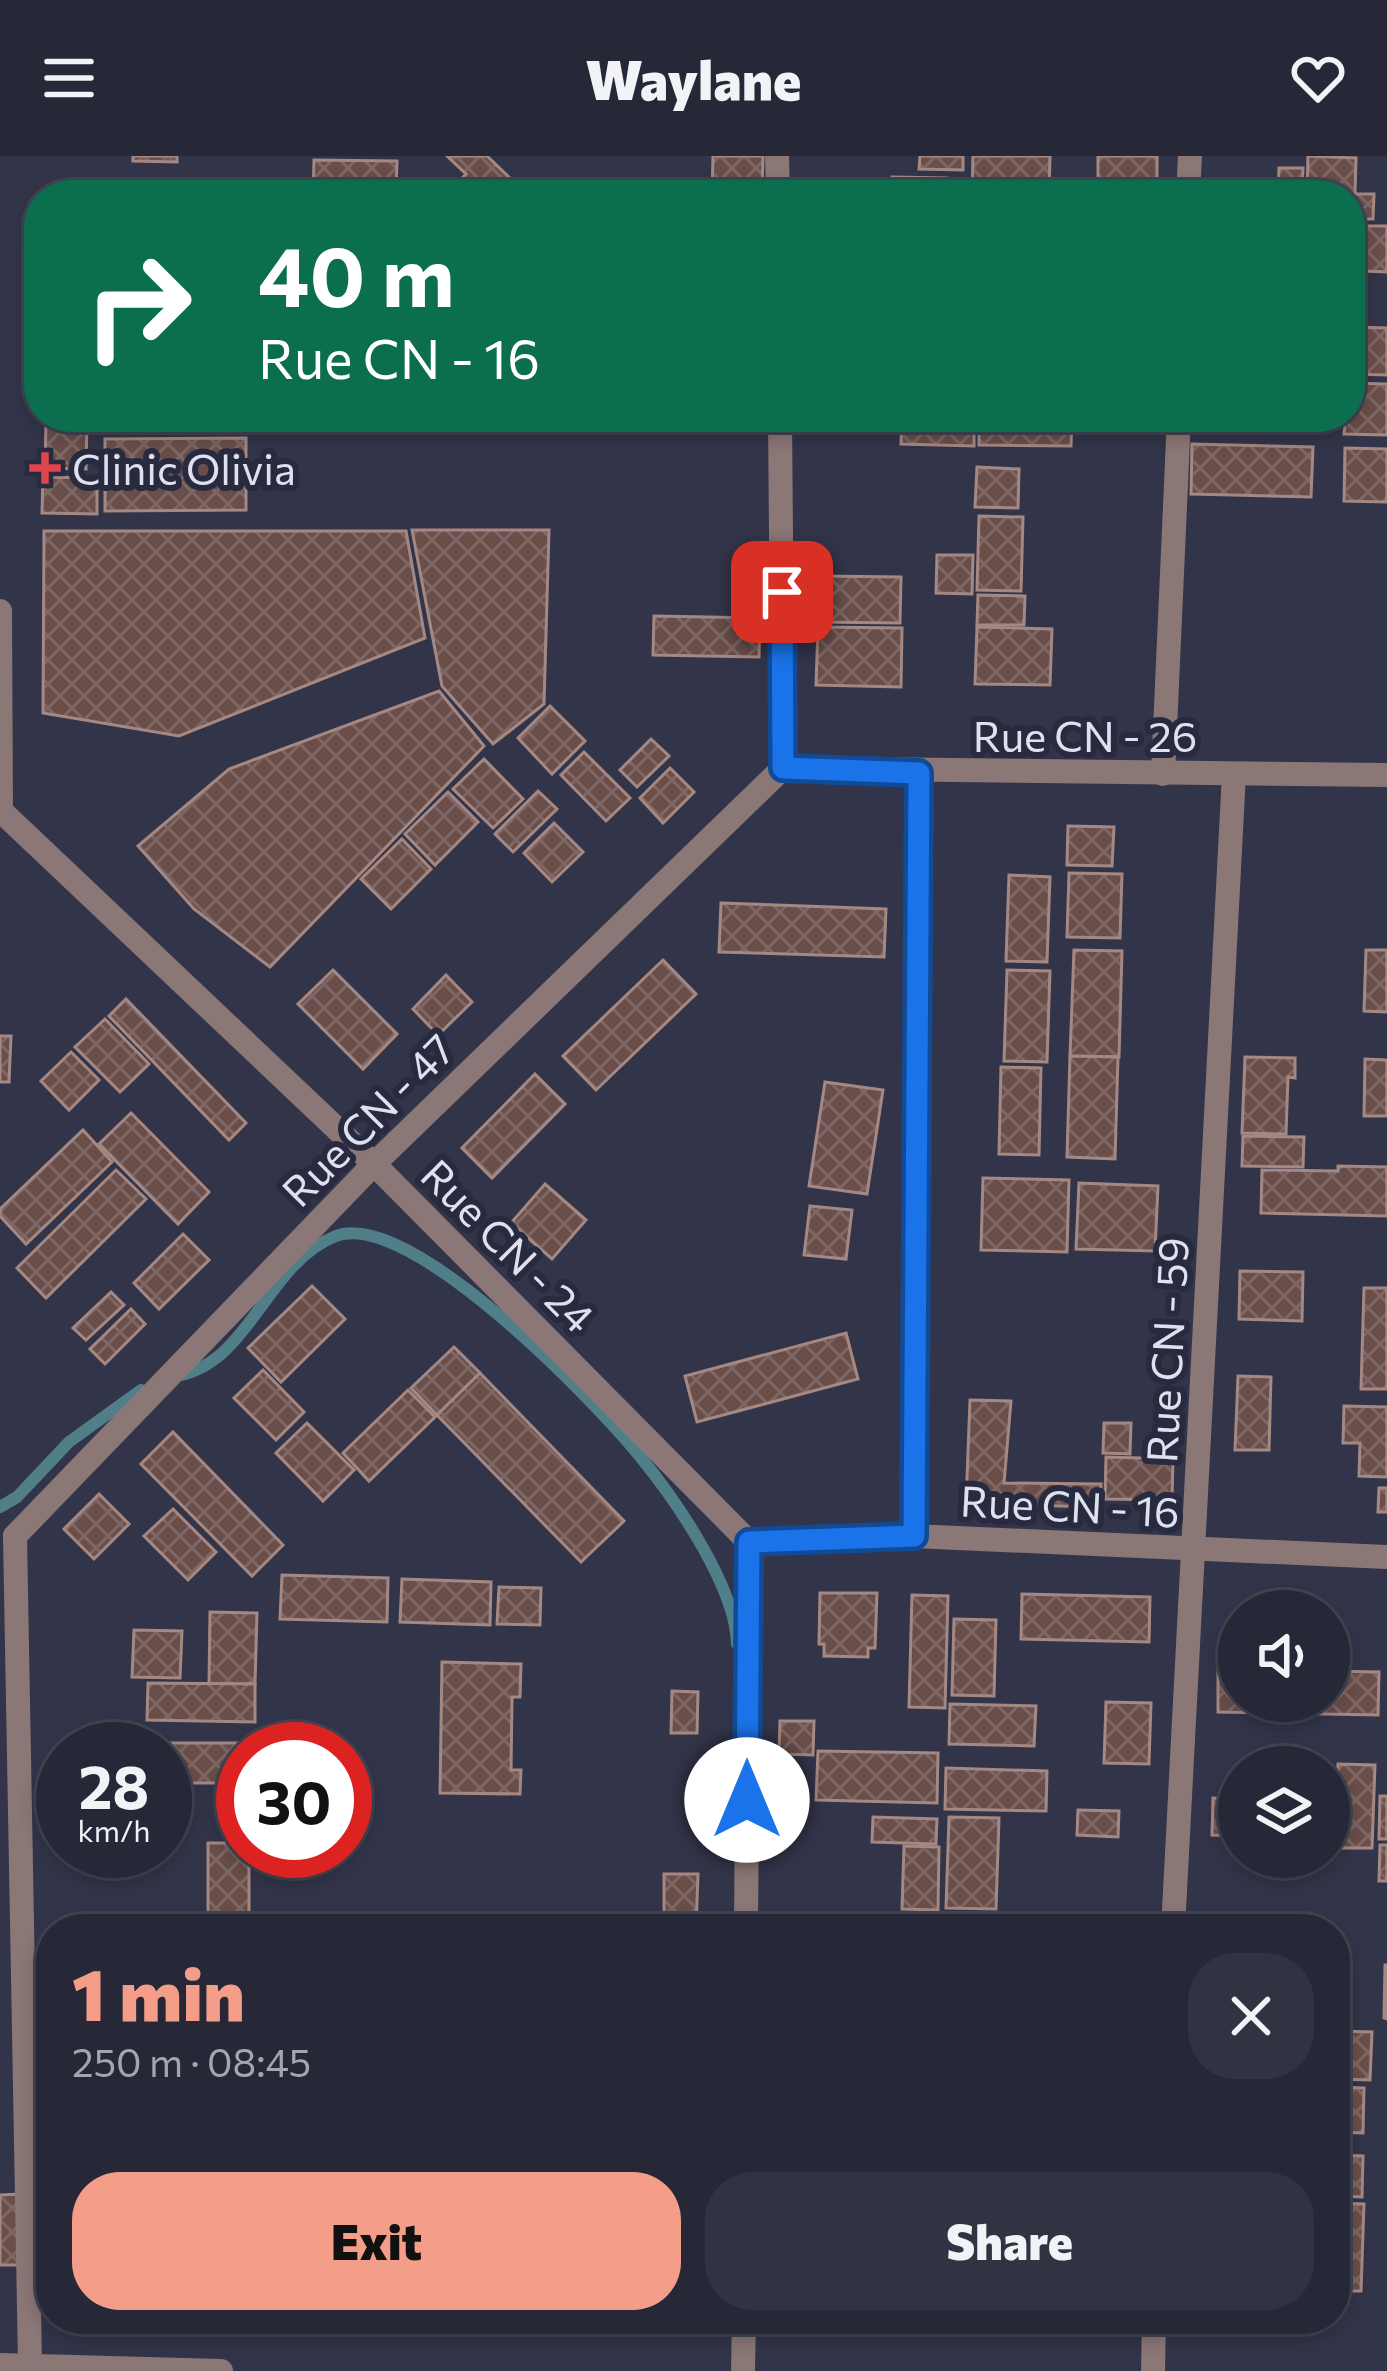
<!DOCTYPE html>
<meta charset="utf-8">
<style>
:root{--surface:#262737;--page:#323342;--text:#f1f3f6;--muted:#a4a5ad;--line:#424452;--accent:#f49e8a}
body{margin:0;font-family:Commissioner,sans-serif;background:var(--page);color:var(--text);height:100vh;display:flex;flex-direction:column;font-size:45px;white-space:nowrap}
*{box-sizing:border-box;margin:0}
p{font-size:39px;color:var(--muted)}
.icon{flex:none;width:66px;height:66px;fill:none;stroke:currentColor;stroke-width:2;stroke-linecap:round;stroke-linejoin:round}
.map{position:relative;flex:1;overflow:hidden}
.panel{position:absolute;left:36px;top:1758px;width:1314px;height:420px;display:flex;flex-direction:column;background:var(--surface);border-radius:48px;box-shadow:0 6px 18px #0003,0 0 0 3px var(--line)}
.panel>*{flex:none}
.hud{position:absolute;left:24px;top:24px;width:1341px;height:252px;border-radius:48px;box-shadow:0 6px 18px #0003,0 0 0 3px var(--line);background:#0b6e4f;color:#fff;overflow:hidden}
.controls{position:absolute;left:1218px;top:1434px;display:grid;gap:24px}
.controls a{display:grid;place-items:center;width:132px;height:132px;border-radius:50%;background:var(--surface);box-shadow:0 6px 18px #0003,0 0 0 3px var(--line);font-size:60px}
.speed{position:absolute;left:36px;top:1566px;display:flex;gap:24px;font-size:60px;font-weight:700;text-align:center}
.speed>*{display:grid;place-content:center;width:156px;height:156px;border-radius:50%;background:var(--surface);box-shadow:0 6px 18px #0003,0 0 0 3px var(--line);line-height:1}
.speed small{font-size:30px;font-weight:400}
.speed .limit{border:18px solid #d22;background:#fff;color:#111}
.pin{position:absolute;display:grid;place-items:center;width:102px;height:102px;color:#fff;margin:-51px;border-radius:24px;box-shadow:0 6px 18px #0006}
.me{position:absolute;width:132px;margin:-66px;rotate:0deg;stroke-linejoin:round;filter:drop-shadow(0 0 9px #0008)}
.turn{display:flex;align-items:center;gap:42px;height:252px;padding:0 36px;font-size:54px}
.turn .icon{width:156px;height:156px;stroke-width:2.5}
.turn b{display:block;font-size:84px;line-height:102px}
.round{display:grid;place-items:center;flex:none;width:126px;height:126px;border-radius:48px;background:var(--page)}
.overview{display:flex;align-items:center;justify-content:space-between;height:204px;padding:0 36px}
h1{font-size:72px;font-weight:800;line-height:90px;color:var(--accent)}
.cta{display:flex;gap:24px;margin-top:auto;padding:24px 36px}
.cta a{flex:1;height:138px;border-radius:48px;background:var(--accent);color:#111;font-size:48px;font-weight:800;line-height:138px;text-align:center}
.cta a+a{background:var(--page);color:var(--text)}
header{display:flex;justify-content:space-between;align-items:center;height:156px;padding:0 36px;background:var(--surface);font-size:54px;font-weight:800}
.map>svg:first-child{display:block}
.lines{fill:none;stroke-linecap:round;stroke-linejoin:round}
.stream{stroke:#517f89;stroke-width:12}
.building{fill:url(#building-cross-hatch);stroke:#a68883;stroke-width:3}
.street{stroke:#8a7776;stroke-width:24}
.route-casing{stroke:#114b97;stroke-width:30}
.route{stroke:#1a73e8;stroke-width:21}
.health-dot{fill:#e0444e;stroke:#282a3f;stroke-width:4.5}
.labels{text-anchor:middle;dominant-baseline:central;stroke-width:12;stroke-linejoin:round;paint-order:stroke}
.poi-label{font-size:42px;fill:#dfe1ef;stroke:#282a3f;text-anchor:start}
.street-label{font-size:42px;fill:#dfe1ef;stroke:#282a3f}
</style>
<header><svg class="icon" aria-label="menu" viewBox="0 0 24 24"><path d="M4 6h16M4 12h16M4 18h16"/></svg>Waylane<svg class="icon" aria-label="heart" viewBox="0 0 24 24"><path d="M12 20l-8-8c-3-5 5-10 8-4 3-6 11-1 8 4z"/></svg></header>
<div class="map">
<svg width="1387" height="2215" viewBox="0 0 1387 2215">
<defs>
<pattern id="building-cross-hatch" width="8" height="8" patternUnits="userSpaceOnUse" patternTransform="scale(3)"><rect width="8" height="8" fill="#694e49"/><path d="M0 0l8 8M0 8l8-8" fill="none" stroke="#7e6764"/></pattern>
</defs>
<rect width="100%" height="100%" fill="#323449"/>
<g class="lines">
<g class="stream">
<path d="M176,1220C250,1208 266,1107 336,1080C410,1052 598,1248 642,1303C677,1346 736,1432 737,1488"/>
<polyline points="0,1351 17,1341 69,1286 141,1234"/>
</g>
</g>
<g class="building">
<polygon points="133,0 177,0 177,6 133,5"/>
<polygon points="447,0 487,0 513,25 500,39 446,39 466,18"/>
<polygon points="713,0 763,0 762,39 712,39"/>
<polygon points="920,0 963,0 963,14 919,13"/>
<polygon points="973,0 1050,0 1049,39 972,39"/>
<rect x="1098" y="0" width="59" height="39"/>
<polygon points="1308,0 1356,2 1355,38 1374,38 1373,63 1350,63 1350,39 1307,39"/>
<polygon points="314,4 397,5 396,37 313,39"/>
<polygon points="1279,12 1303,12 1302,39 1278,39"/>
<polygon points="892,21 947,22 946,39 892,39"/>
<polygon points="243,34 291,35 291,39 243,39"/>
<polygon points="1366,70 1387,70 1387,116 1365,115"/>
<polygon points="1353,171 1387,172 1387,219 1351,218"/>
<polygon points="1350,227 1387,228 1387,279 1344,278"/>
<polygon points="553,261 679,261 679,271 553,269"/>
<polygon points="902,261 974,261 974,290 901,288"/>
<polygon points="979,261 1072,261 1071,290 979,289"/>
<polygon points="46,264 87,265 86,313 45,312"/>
<polygon points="246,282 246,354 105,355 105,283"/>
<polygon points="1192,288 1313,291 1311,341 1191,338"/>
<polygon points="1345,292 1387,293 1387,346 1344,345"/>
<polygon points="977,311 1019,313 1018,352 975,351"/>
<polygon points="43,321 97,322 97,358 42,357"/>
<polygon points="979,360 1023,361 1021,435 977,434"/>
<polygon points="412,374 549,374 544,548 493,588 442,530"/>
<polygon points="44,375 406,375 425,482 179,580 43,557"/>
<polygon points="937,399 973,399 972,438 936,437"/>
<polygon points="819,420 901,421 900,467 818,466"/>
<polygon points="978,439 1025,440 1024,469 977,469"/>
<polygon points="654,460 760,462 759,501 653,499"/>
<polygon points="818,471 902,472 901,531 816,529"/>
<polygon points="977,471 1052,473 1050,529 975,528"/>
<polygon points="439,535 484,590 270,811 194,753 138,690 229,613"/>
<polygon points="550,550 585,585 552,618 518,582"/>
<polygon points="651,583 669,600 637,631 620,614"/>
<polygon points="584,596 630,642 606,665 561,619"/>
<polygon points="484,603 523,643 493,672 453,633"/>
<polygon points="670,612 694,636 663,667 640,642"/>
<polygon points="538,635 557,653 513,696 495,678"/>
<polygon points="448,636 478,666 435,709 405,678"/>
<polygon points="554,667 583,696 552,726 524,697"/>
<polygon points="1068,670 1114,671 1112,710 1067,709"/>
<polygon points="402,683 431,713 391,753 361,723"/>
<polygon points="1069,717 1122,718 1120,782 1067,781"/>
<polygon points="1009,719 1050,721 1047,806 1006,805"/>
<polygon points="721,747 886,753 884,801 719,796"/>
<polygon points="1074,794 1122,795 1119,901 1070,900"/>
<polygon points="1366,794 1387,794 1387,856 1364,855"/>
<polygon points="663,804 696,838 596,934 563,900"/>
<polygon points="333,814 397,878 363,913 298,848"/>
<polygon points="1007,814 1050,815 1047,906 1004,905"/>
<polygon points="446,819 472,846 438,879 413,853"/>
<polygon points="126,843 246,967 229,984 109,860"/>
<polygon points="105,863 149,908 120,936 75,891"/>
<polygon points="0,880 11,880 9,926 0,926"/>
<polygon points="71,896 99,924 69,954 41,925"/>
<polygon points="1070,900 1118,901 1115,1003 1067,1001"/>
<polygon points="1245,901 1295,902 1295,922 1288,921 1286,978 1242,977"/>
<polygon points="1365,903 1387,904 1387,960 1364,960"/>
<polygon points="1001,911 1041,912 1039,999 999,998"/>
<polygon points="535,918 565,948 492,1022 462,992"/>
<polygon points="825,926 883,934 867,1038 809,1030"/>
<polygon points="131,957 209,1036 178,1068 99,988"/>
<polygon points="83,974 112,1006 26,1088 0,1060 0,1053"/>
<polygon points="1243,980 1304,981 1303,1011 1242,1010"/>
<polygon points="1338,1010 1387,1011 1387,1060 1261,1057 1262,1014 1338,1015"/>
<polygon points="116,1014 146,1043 46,1142 17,1112"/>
<polygon points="983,1022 1069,1024 1067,1096 981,1094"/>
<polygon points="1079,1027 1158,1030 1155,1095 1076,1093"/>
<polygon points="545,1028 586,1064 552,1103 511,1067"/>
<polygon points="810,1050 852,1054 846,1103 804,1099"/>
<polygon points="183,1078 209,1104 159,1153 134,1127"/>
<polygon points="1240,1115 1303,1116 1302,1165 1239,1163"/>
<polygon points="312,1130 345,1163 281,1226 248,1192"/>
<polygon points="1364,1132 1387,1132 1387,1233 1361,1233"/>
<polygon points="111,1136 124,1149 86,1184 73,1172"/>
<polygon points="131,1153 145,1168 105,1208 90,1193"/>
<polygon points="846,1177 858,1223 697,1266 685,1220"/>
<polygon points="454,1191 480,1217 437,1259 411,1232"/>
<polygon points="263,1214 304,1256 276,1284 234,1242"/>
<polygon points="480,1217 624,1365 581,1406 437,1259"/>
<polygon points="1238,1220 1271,1221 1269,1294 1235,1294"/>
<polygon points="408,1234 435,1261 369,1325 343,1297"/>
<polygon points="970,1244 1011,1245 1004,1327 1101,1328 1100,1351 966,1348"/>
<polygon points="1344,1250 1387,1251 1387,1321 1359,1320 1360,1287 1343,1287"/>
<polygon points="307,1267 354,1314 323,1345 276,1297"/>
<polygon points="1104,1267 1131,1267 1130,1298 1103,1297"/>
<polygon points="173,1276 283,1389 252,1420 141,1308"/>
<polygon points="1106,1301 1173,1303 1172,1344 1105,1343"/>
<polygon points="1379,1332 1387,1332 1387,1356 1378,1356"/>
<polygon points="99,1338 129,1368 94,1403 64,1373"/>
<polygon points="173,1353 216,1396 188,1424 144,1380"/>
<polygon points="282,1419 388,1422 387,1466 280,1463"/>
<polygon points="402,1423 491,1426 490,1469 400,1466"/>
<polygon points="499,1431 541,1432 540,1469 497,1468"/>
<polygon points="820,1437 877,1437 875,1492 868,1492 868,1501 824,1500 824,1488 819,1488"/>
<polygon points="1022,1438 1150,1441 1149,1486 1021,1483"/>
<polygon points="912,1439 948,1440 945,1552 909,1551"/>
<polygon points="210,1456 257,1457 255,1528 209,1528"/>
<polygon points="954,1463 996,1464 994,1540 952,1539"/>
<polygon points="134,1474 182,1475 180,1522 132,1521"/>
<polygon points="442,1506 521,1508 520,1541 512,1541 511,1614 521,1614 520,1638 440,1637"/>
<polygon points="1218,1512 1239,1513 1239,1545 1329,1545 1329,1515 1379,1516 1378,1559 1218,1556"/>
<polygon points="148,1527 255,1528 255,1566 147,1564"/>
<polygon points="672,1535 698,1536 697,1577 671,1577"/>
<polygon points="1106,1546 1151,1547 1149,1608 1104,1607"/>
<polygon points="950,1548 1036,1550 1034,1590 949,1588"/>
<polygon points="780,1565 814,1565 813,1599 779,1598"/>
<polygon points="133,1587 250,1587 250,1593 243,1593 243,1627 165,1627 165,1593 133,1593"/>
<polygon points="818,1595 938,1597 937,1647 816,1644"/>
<polygon points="1338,1608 1375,1609 1372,1692 1329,1692 1329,1635 1337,1636"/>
<polygon points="946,1612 1047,1615 1046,1655 945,1653"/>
<polygon points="1380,1640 1387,1640 1387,1683 1379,1683"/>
<polygon points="1213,1642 1239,1643 1239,1680 1212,1679"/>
<polygon points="1078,1654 1119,1655 1118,1681 1077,1679"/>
<polygon points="873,1661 937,1663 936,1688 872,1686"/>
<polygon points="949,1661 999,1662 996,1753 946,1752"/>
<polygon points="208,1687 243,1687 243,1695 249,1695 249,1758 208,1759"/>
<polygon points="1380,1689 1387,1689 1387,1725 1379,1725"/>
<polygon points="904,1690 939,1691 938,1754 902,1753"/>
<rect x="81" y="1695" width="53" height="3"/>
<polygon points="664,1718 698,1718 696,1773 664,1773"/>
<polygon points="171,1761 172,1773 80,1773 80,1763"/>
<polygon points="945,1763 1074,1766 1074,1773 945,1773"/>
<rect x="195" y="1765" width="50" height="8"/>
<polygon points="1385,1809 1387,1809 1387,1863 1384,1862"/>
<polygon points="1335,1875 1372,1876 1370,1924 1335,1923"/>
<polygon points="1335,1931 1364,1932 1363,1977 1335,1976"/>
<polygon points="1335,1999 1363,2000 1362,2041 1335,2040"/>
<rect x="41" y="2027" width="10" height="48"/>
<polygon points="20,2038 20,2109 0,2109 0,2039"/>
<polygon points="1335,2047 1364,2048 1361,2135 1335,2135"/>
</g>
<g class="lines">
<g class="street">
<polyline points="777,0 778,39"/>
<polyline points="1188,39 1190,0"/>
<polyline points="780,261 783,612"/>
<polyline points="0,455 1,654"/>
<polyline points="783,612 1387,619"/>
<polyline points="1163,618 1179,261"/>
<polyline points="0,654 374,1008 749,1386"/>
<polyline points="15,1380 374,1008 783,612"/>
<polyline points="15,1380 30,2208"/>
<polyline points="913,1380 919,617"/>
<polyline points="749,1386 913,1380 1387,1401"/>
<polyline points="746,1773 749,1386"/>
<polyline points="1173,1773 1234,618"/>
<polyline points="0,2209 221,2215"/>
<polyline points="743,2215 744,2163"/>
<polyline points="1153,2215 1154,2163"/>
</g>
</g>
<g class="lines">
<g class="route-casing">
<polyline id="route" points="747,1644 749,1386 914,1380 919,617 783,612 782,436"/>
</g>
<use href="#route" class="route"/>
</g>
<path class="health-dot" d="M39 294h12v12h12v12h-12v12h-12v-12h-12v-12h12z"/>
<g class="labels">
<g class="poi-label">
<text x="72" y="312">Clinic Olivia</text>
</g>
<g class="street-label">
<text x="1085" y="579">Rue CN - 26</text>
<text transform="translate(367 963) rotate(-45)">Rue CN - 47</text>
<text transform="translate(509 1089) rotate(45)">Rue CN - 24</text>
<text transform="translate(1166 1194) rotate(-87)">Rue CN - 59</text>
<text transform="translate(1070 1349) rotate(3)">Rue CN - 16</text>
</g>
</g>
</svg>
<div class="controls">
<a><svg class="icon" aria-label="sound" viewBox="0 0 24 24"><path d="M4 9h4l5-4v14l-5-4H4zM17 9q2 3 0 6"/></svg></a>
<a><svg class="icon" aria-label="layers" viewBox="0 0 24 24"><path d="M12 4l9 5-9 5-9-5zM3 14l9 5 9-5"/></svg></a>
</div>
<div class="speed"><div>28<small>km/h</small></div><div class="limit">30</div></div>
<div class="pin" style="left:782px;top:436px;background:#d93025"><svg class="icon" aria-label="arrive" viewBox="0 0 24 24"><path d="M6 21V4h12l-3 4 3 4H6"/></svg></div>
<svg class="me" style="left:747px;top:1644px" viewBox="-20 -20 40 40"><circle r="19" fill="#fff"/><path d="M0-13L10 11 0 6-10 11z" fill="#1a73e8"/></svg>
<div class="hud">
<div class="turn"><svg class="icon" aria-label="right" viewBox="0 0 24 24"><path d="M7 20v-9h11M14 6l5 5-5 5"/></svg><div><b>40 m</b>Rue CN - 16</div></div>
</div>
<section class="panel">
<div class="overview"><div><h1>1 min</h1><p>250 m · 08:45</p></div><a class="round"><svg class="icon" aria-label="close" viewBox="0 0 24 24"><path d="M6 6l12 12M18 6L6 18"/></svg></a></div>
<div class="cta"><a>Exit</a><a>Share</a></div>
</section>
</div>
